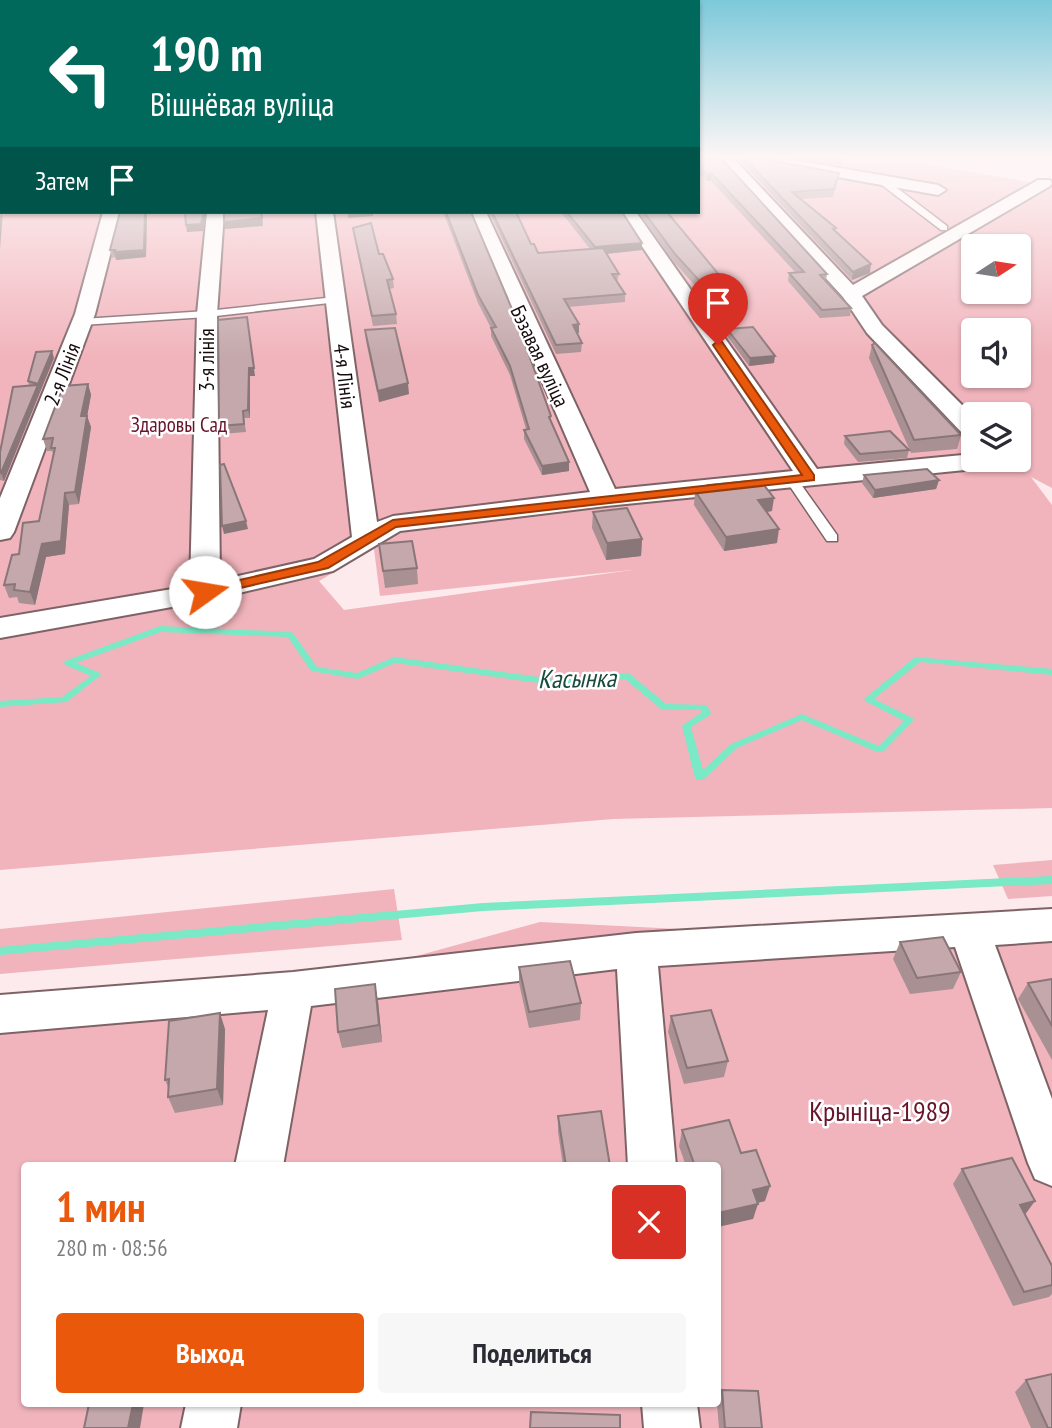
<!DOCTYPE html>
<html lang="ru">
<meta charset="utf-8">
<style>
:root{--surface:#fff;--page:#f7f7f7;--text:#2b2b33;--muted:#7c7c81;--accent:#ea580c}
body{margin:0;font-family:"PT Sans Narrow",sans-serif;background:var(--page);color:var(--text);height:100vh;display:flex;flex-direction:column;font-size:26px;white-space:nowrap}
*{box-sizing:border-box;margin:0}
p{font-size:23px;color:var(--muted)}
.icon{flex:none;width:38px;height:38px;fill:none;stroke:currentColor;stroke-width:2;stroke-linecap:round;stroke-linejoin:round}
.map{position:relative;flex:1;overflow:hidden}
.sheet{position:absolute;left:21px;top:1162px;width:700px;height:245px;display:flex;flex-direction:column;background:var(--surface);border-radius:7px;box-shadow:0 2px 5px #0004}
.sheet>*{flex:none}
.top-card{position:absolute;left:0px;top:0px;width:700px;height:214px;box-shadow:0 2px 5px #0004;background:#00695c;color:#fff;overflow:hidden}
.needle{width:46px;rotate:78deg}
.fabs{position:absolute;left:961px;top:234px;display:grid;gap:14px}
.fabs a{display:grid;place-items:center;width:70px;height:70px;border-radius:7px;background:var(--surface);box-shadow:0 2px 5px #0004;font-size:35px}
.pin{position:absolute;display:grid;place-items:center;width:60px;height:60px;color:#fff;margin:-72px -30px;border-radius:50% 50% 50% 0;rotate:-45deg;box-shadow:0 0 7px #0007}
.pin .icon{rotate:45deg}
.me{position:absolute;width:77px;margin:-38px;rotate:77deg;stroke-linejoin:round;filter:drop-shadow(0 0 5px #0008)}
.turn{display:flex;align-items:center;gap:24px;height:147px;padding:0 35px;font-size:32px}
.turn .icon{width:91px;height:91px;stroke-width:2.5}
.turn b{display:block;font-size:49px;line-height:60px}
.then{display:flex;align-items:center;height:66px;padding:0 35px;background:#0003;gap:14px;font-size:26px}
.round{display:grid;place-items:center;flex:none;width:74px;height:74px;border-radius:7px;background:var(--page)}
.headline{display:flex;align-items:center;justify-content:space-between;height:119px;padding:0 35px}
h1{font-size:42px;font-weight:700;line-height:52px;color:var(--accent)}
.cta{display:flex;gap:14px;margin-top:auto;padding:14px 35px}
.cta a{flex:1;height:80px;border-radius:7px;background:var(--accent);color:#fff;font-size:28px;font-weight:700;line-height:80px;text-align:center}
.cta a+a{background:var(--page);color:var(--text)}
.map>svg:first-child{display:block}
.green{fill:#f1b4bc;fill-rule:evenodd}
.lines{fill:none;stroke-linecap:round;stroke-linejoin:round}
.stream{fill:#7ae9c5;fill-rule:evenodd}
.service-casing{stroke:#7d6366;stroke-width:3}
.minor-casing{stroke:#7d6366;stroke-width:4}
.service{fill:#fff;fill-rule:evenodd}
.minor{fill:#fff;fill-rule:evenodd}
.wall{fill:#a99093}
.shaded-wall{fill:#897678}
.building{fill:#c4a8ab;stroke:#897678;stroke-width:2}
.route{fill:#ea580c;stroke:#983908;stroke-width:2}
.labels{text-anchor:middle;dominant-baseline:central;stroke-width:5;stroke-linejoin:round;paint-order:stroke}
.far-street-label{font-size:21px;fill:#150b0d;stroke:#fff}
.far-park-label{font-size:21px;fill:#67142b;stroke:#fff}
.water-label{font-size:26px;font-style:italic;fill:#1b4b3c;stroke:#fff}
.near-park-label{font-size:28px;fill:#67142b;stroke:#fff}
</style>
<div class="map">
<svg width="1052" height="1428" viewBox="0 0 1052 1428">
<rect width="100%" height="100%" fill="#fdeaec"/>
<g class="green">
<path d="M0,157L2,212H698V157H883L1041,184H1052V488L1031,477L1052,505V808L613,819L0,870ZM973,247H1018V292H973ZM973,331H1018V376H973ZM973,415H1018V460H973ZM374,549L380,596L632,570L344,610L319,581Z"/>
<polygon points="1052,860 1052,896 1008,899 993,865"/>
<polygon points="394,889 402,940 0,974 0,929"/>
<path d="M540,922L838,937L1052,925V1428H0V1014L293,990ZM24,1166H718V1404H24Z"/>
</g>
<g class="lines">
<g class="stream">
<polygon points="160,626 290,632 293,633 317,667 357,673 394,657 561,680 627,673 630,674 666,704 707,705 711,713 710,715 691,727 703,770 731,744 802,714 879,746 904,721 865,701 864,699 915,657 1052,669 1052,675 920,662 874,699 913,718 914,720 883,752 877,752 802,720 737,748 703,780 697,780 695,778 682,726 702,712 701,710 661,709 625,679 561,686 395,663 358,679 311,671 288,637 161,632 76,663 100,673 101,675 67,702 0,707 0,701 62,697 91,676 65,665 64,663 65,661"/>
<polygon points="1052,876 1052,884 483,911 0,955 0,947 483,903"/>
</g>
<g class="service-casing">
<g id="service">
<polygon points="878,178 884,178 947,226 947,230 941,230 878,182"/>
<polygon points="335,297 338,298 338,302 207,317 82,325 77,322 82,319 207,311"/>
<polygon points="791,475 795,476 837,535 837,541 827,541 785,479"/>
</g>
</g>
<g class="minor-casing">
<g id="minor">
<polygon points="715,157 732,157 853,285 1038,180 1050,180 1052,183 1050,186 862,296 882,325 973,416 973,437 964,435 867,333 843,297"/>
<polygon points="782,158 938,185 946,190 938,195 776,166 774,163 776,160"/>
<polygon points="103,212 121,212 95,314 14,532 10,538 0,540 0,498 75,314"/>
<polygon points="207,212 224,212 217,314 220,580 314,559 352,537 316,212 333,212 377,522 393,516 590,492 469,212 486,212 615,489 793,471 619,212 636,212 817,469 973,454 973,460 997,460 994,465 985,468 606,506 400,531 333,571 205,601 0,638 0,618 190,586 197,314"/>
<polygon points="1052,909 1052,941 995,945 1052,1099 1052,1186 1035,1179 1028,1163 955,947 658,966 676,1166 628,1166 617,969 311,1006 283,1166 235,1166 268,1010 0,1033 0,995 293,972 636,933"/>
<polygon points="186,1404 241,1404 237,1428 181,1428"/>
<polygon points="642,1404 697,1404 700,1428 644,1428"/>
</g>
</g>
<use href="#service" class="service"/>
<use href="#minor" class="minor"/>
</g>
<g class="wall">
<polygon points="698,157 827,274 826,281 851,308 850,316 820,318 788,281 789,273 796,273 711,181 707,181 698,173"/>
<polygon points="741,157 752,157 837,180 833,197 801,199 836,231 870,273 852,280 741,162"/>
<polygon points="789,157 843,157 841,166"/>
<polygon points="120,212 147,212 146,257 116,260 116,257 112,258 110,250"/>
<polygon points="443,212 471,212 551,416 551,423 569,471 542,475 524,439 524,430 526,429 510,375 491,336 491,328 478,303"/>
<polygon points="489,212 516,212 531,244 538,253 590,249 561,212 622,212 642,243 642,250 606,254 619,274 617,282 625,294 625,302 568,307 579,324 579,333 577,333 582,343 581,352 556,354"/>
<polygon points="638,212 667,212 730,288 729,296 715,308 674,262"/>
<polygon points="353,228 379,254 393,279 394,288 389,289 396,314 397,324 373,326 354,237"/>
<polygon points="218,320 255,376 250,376 250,418 244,418 246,432 221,434 219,426"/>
<polygon points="727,329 774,363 749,366 727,336"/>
<polygon points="365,330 409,394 379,402 366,341"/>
<polygon points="872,345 961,435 957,449 911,453 869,358"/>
<polygon points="54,358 4,481 0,480 0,452 29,385 28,381"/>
<polygon points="88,384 91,395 87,416 91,427 79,504 69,505 65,554 46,557 35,605 19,603 17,597 9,598 4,585 39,521 54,456 52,451 47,451 43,439"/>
<polygon points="845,436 909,450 907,458 858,462 844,444"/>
<polygon points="864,475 939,480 936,489 873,498 862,483"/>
<polygon points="708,485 772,511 766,512 777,543 724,551 694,505 695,491 707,490"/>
<polygon points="593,512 642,539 641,556 606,560 592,528"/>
<polygon points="379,544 417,568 418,584 385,588"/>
<polygon points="900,942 961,972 953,989 910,994 893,959"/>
<polygon points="519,967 581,1003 580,1020 529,1028 519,983"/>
<polygon points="1052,979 1052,1060 1018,999 1028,983"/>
<polygon points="378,1001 382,1042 342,1048 338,1032"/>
<polygon points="671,1016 728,1061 724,1077 684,1084 668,1032"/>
<polygon points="225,1029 223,1105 175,1113 168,1097 169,1089 165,1080"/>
<polygon points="558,1116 610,1166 563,1166 558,1132"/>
<polygon points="682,1130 765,1201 757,1203 753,1219 718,1166 686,1166 679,1146"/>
<polygon points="962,1169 1025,1215 1052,1266 1052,1294 1049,1297 1013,1306 953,1184"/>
<polygon points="1026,1380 1052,1428 1031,1428 1015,1392"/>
<polygon points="722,1390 762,1428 719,1428 717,1404"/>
</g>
<g class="shaded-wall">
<polygon points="707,174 712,174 711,181 707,181"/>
<polygon points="2,200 2,212 3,212 0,249 0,218"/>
<polygon points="145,212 147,212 146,257 116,260 114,252"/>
<polygon points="204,212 207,212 203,231 187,232 186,225"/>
<polygon points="262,212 263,226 225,229 224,222"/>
<polygon points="348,212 373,212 373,216 348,218"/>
<polygon points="642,243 642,250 595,255 595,247"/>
<polygon points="871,264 870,273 852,280 853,272"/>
<polygon points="730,288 729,296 715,308 716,299"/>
<polygon points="247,317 255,376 250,376 250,418 248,410"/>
<polygon points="579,324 579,333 573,333 573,325"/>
<polygon points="52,351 54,358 40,392 38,384"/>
<polygon points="775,356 774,363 749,366 750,358"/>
<polygon points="408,383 409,394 379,402 378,391"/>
<polygon points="88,384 91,395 85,428 81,416"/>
<polygon points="38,385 40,392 4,481 1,473"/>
<polygon points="87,416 91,427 79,504 75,492"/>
<polygon points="569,462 569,471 542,475 542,466"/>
<polygon points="939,480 936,489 873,498 875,490"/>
<polygon points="65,493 69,505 65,554 46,557 35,605 30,592 42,544"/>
<polygon points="774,498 772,511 755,514 758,500"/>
<polygon points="246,521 248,529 224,534 222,526"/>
<polygon points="779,529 777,543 724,551 726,537"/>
<polygon points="642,539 641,556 606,560 607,543"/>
<polygon points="375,984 378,1001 382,1042 379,1025"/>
<polygon points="220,1013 225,1029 223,1105 217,1089"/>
<polygon points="770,1186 765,1201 748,1205 753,1190"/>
<polygon points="1035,1201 1024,1216 1020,1205"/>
<polygon points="758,1204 753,1219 718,1227 718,1213"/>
<polygon points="133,1404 144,1404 140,1428 128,1428"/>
</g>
<g class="building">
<polygon points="1,157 2,200 0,218 0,160"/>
<polygon points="698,157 720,157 827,274 820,275 851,308 822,310 789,273 804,272 712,174 707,174 698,166"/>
<polygon points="743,157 752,157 839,173 834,189 792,192 836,228 833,229 871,264 853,272"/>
<polygon points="120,212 145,212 144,250 114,252 115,250 110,250"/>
<polygon points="185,212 204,212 201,224 186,225"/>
<polygon points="224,212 261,212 262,218 224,222"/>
<polygon points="446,212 471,212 515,316 551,416 549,417 569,462 542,466 524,430 529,429 510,366 491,328 496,327 478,295"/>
<polygon points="492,212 516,212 531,244 534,244 538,253 603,248 619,274 612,274 625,294 564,299 579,324 573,325 582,343 556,345"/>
<polygon points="567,212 622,212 642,243 595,247"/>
<polygon points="644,212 667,212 730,288 716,299 675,254"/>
<polygon points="371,223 379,254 383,254 393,279 387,280 396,314 372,316 353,228"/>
<polygon points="247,317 254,368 249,368 248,410 243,411 244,424 219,426 218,320"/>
<polygon points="753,327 775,356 750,358 727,329"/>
<polygon points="395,328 408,383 378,391 365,330"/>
<polygon points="875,343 961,435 914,440 872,345"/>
<polygon points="52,351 38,384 28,381 36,352"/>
<polygon points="88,384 81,416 87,416 75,492 65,493 61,541 42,544 30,592 14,590 15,584 4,585 12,555 19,554 23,523 39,521 55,448 51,448 53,438 43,439 63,386"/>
<polygon points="38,385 1,473 0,473 0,452 13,387"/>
<polygon points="890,431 909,450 860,454 845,436"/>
<polygon points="224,464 246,521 222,526 220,465"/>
<polygon points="927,469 939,480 875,490 864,475"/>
<polygon points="760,480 774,498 758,500 779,529 726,537 695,491 710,490 708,485"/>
<polygon points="627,508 642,539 607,543 593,512"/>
<polygon points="412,541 417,568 383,571 379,544"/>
<polygon points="943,937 961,972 917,978 900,942"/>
<polygon points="570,961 581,1003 529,1012 519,967"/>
<polygon points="1052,979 1052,1026 1028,983"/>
<polygon points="375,984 379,1025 338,1032 335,989"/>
<polygon points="711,1010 728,1061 687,1068 671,1016"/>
<polygon points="220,1013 217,1089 168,1097 169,1079 165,1080 169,1021"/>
<polygon points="601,1111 610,1166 566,1166 558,1116"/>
<polygon points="729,1120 741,1153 756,1150 770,1186 753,1190 758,1204 718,1213 718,1166 695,1166 682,1130"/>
<polygon points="1012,1158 1035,1201 1020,1205 1052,1266 1052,1285 1024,1292 962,1169"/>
<polygon points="1052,1374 1052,1428 1048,1428 1026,1380"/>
<polygon points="722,1390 758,1391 762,1428 725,1428"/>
<polygon points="89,1404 133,1404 128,1428 84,1428"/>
<polygon points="531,1412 620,1415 620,1428 530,1428"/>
</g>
<linearGradient id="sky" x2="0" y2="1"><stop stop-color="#7cc9da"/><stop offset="0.44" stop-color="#fef6f6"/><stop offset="1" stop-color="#fef6f6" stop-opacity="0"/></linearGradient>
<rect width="1052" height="357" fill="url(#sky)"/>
<polygon class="route" points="718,341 722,342 814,475 814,480 396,527 328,568 205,596 198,592 200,589 318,562 393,520 802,475 713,345"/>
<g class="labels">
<g class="far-street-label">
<text transform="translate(540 356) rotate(65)">Бэзавая вуліца</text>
<text transform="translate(206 360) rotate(-90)">3-я лінія</text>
<text transform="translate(62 374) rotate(-69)">2-я Лінія</text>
<text transform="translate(345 376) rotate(83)">4-я Лінія</text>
</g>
<g class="far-park-label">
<text x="179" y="424">Здаровы Сад</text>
</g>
<g class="water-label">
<text transform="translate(577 678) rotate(-1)">Касынка</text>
</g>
<g class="near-park-label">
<text x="880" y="1110">Крыніца-1989</text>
</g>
</g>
</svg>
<div class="fabs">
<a><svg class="needle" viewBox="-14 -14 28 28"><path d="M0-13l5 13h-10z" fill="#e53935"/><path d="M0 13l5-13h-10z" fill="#7c7c81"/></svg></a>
<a><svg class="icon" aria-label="sound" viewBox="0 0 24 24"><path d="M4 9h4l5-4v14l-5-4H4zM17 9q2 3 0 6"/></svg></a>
<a><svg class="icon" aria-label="layers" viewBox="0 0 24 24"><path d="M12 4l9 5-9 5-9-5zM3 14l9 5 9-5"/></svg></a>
</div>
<div class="pin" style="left:718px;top:345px;background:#d93025"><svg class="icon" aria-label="arrive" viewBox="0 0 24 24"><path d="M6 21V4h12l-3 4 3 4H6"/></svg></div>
<svg class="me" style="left:205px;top:592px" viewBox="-20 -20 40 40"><circle r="19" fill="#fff"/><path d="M0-13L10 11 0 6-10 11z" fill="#ea580c"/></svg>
<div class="top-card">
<div class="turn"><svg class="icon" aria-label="left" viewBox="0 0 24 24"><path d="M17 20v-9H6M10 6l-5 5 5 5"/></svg><div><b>190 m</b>Вішнёвая вуліца</div></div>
<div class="then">Затем<svg class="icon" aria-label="arrive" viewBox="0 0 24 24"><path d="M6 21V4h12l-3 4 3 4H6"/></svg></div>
</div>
<section class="sheet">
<div class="headline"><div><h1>1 мин</h1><p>280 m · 08:56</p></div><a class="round" style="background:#d93025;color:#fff"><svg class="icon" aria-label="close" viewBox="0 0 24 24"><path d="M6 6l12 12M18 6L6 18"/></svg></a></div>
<div class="cta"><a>Выход</a><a>Поделиться</a></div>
</section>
</div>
